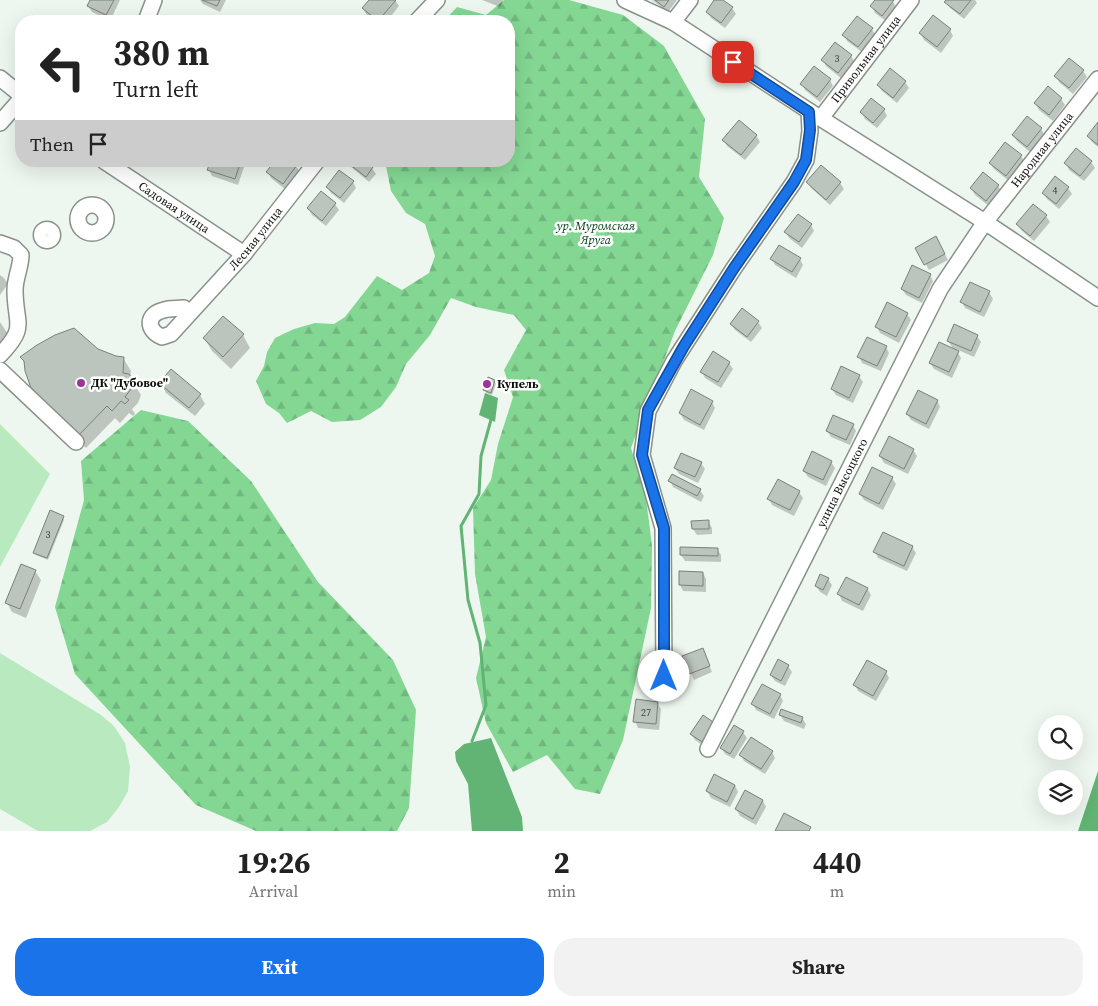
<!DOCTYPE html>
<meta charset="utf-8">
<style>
:root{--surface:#fff;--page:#f2f2f2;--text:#222;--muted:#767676;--accent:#1a73e8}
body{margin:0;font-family:"Source Serif 4",serif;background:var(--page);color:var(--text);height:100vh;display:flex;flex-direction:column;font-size:19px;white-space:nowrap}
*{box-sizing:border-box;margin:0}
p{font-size:16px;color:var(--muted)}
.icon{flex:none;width:28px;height:28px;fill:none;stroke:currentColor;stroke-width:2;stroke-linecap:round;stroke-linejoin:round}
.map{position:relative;height:831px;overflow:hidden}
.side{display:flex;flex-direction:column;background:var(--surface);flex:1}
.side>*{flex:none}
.hud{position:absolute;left:15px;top:15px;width:500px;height:152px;border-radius:20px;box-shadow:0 5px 20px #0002;background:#fff;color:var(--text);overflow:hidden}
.tools{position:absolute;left:1038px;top:715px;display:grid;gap:10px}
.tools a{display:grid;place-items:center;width:45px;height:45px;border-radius:50%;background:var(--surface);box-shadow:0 5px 20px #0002;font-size:25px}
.pin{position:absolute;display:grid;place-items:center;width:42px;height:42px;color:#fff;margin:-21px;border-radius:10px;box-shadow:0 2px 8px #0006}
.me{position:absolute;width:55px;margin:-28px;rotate:0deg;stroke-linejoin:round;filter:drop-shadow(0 0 4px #0008)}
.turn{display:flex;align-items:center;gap:18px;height:105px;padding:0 15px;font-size:22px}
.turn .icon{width:65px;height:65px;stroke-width:2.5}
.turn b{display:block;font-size:35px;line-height:42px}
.then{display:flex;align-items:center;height:48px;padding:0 15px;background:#0003;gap:10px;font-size:19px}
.eta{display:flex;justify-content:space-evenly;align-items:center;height:85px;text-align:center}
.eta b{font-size:30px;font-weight:700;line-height:35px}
.primary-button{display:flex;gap:10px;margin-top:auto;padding:10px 15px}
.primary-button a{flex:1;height:58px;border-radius:20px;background:var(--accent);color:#fff;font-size:20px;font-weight:700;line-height:58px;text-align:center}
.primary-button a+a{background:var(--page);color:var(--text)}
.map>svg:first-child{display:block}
.grass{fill:#b8e9bf}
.forest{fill:url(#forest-firs)}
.water{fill:#61b473}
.shadow{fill:#0003}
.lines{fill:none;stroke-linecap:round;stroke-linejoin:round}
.stream{stroke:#61b473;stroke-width:3}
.building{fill:#bcc5bd;stroke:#79817a}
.minor-casing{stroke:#89918a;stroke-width:18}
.minor{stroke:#fff;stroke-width:15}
.route-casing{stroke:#114b97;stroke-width:12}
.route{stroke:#1a73e8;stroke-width:9}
.poi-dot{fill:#9c3599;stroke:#fff;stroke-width:2}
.labels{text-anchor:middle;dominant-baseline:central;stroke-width:5;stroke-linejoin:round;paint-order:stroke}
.number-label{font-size:10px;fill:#383c38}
.street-label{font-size:12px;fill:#0c0f0c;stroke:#fff}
.park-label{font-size:12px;font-style:italic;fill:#004218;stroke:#fff}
.poi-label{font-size:12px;font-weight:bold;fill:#0c0f0c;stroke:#fff;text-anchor:start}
</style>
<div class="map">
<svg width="1098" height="831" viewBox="0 0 1098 831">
<defs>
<pattern id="forest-firs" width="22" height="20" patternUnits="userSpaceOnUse" patternTransform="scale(1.25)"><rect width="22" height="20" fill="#83d793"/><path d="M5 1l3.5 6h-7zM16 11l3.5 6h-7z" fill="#70b77e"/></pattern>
</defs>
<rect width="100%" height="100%" fill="#eef7ef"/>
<g class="grass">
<polygon points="0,424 50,474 0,567"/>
<polygon points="0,653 101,715 114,726 125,743 130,767 128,791 119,807 107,822 90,831 38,831 0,809"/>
</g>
<g class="forest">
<polygon points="504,0 569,0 623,15 664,46 705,119 699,177 724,218 713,255 675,331 631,448 646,498 652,546 651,608 623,740 600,794 575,789 547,755 513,772 486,723 476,678 486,637 475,574 473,508 491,480 498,444 513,397 504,370 526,330 514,315 476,307 451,298 430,335 406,364 396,387 381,407 360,420 332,422 311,411 287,423 279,413 266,404 256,381 264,366 267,352 275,338 294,329 315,323 334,324 345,317 377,276 402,290 429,273 435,256 425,224 406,213 391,191 385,161 509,161 509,21 444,21 457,7 486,15"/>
<polygon points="141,410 188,421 251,481 318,582 393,660 416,710 409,808 397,831 256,831 196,805 75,674 55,607 84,500 81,461"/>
</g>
<g class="water">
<polygon points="485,393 498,398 495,422 479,415"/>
<polygon points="491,738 522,817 523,831 472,831 468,784 456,761 455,752 464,744"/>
<polygon points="1098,771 1098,831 1078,831"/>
</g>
<g class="shadow">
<polygon points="91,0 120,0 110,21 92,12 88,6"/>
<polygon points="200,0 226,0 220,12 203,4"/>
<polygon points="371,0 395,0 399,6 387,21 375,21 367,15 363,9"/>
<polygon points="482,0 503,0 500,7"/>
<polygon points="652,0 677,0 668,12"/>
<polygon points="716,0 721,0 732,8 736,14 725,28 711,18 707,12"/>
<polygon points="876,0 892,0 896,7 886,21 875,13 872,6"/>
<polygon points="948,0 975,0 977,3 964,19 950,8 946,2"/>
<polygon points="872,29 875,35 862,52 847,41 844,35"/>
<polygon points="950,30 953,36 941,53 924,40 921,34"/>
<polygon points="851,56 855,62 842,79 826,66 823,60"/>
<polygon points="1083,71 1087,77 1073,94 1059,82 1056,76"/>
<polygon points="830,80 833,86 820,102 805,90 802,84"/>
<polygon points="905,82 909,88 897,103 882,91 878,85"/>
<polygon points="1048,88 1061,99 1065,105 1053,121 1039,110 1035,103"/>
<polygon points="884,110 887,116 877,128 865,119 861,112"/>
<polygon points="1027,118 1041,129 1045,135 1031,153 1017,141 1013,135"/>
<polygon points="1098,124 1098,147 1092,142 1088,136"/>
<polygon points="756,135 760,142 745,160 727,146 724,140"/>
<polygon points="1021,156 1025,162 1009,181 994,169 990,163"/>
<polygon points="212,161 246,161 238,185 212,176 209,170"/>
<polygon points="344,161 363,161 372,168 376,174 369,182"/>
<polygon points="1091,162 1095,168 1084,181 1069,170 1066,164"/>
<polygon points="296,166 300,172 286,190 271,178 268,172"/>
<polygon points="821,167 840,183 844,189 830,205 811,188 808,182"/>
<polygon points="1055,178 1068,188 1072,194 1059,209 1047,199 1043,193"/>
<polygon points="353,182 356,188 344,203 331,193 327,187"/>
<polygon points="998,186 1002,192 990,207 975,195 971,188"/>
<polygon points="335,204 339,210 326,226 312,215 308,208"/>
<polygon points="1046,216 1050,222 1034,241 1021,230 1018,224"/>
<polygon points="811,225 814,231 802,248 789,238 786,232"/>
<polygon points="936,238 948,260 929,270 917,248"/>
<polygon points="772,259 800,259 803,265 796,278 775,265"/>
<polygon points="0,275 4,278 8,284 0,295"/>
<polygon points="930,275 933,281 922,303 906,295 902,289"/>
<polygon points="989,292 993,299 984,317 965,308 962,302"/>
<polygon points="742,310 758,322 762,328 751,342 735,330 731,324"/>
<polygon points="907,314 911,320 899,343 880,333 877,327"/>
<polygon points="0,322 14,343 0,358"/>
<polygon points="243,335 250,348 231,369 212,351 204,338"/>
<polygon points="977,336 981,342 974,357 956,349 961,358 952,378 934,369 930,363 954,350 948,341"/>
<polygon points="886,347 889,353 881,371 862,363 859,356"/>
<polygon points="98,350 115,358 123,358 131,371 130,378 141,395 138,403 132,409 135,414 133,416 129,413 120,423 115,418 86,448 60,424 35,391 22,358"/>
<polygon points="729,363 733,369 721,388 705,378 702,372"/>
<polygon points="859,376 863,382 853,403 836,395 832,389"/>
<polygon points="494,381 496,384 492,395 486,393 485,390"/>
<polygon points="161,383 200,395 205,404 195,416 166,393"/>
<polygon points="937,400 940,407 929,429 911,420 907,414"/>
<polygon points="712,402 715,408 704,430 684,420 680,413"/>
<polygon points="853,425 856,431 850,445 831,437 827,431"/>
<polygon points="913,450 917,456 908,474 884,463 880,456"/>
<polygon points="831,462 835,468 826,486 808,477 804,471"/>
<polygon points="701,463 705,469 698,483 679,474 675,468"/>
<polygon points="672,476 700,490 704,496 701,502 673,487 670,481"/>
<polygon points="892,478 896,484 883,510 864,500 860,494"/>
<polygon points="799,492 803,498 794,516 772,505 769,499"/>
<polygon points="63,517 64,520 48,560 36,555 35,553"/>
<polygon points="708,521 712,528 712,534 697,535 693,529"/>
<polygon points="912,547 916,553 907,571 878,558 875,551"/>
<polygon points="717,549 721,555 721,562 685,561 681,555"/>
<polygon points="35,571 41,580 26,618 12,612 7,603"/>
<polygon points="680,572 703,573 706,579 706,592 683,591 680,585"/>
<polygon points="828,579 832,585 827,596 820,592 816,586"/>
<polygon points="867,588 871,595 863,611 842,601 839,594"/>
<polygon points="705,655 712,672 694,680 684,657"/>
<polygon points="788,666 792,672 785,686 775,681 771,675"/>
<polygon points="886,672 889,678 876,701 858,691 855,685"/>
<polygon points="780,695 783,701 774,719 756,710 753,704"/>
<polygon points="657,703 661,709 659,730 638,728 635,721"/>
<polygon points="780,715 802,718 806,724 804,729 784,721"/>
<polygon points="703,717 708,749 695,740 691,734"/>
<polygon points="743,732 747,738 734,759 725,754 722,748"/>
<polygon points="772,752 775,758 765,774 744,761 741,755"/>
<polygon points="735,785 738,792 730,807 711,798 707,791"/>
<polygon points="746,792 763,801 766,807 756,825 740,816 736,809"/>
</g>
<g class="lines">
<polyline class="stream" points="472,741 486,705 480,643 468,600 461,526 479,494 481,456 492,416"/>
</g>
<g class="building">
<polygon points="90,0 114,0 106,15 87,6"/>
<polygon points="202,0 220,0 217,6"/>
<polygon points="369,0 396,0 378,21 362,8"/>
<polygon points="655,0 669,0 664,7"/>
<polygon points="714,0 723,0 733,7 721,23 706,12"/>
<polygon points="875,0 894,0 882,16 870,6"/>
<polygon points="946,0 971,0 960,14 944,2"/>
<polygon points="933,15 951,29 937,47 919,33"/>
<polygon points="857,16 873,28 858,47 842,35"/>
<polygon points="835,42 852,55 838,73 821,60"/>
<polygon points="1069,58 1084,70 1069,88 1054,76"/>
<polygon points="814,66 831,79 817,97 800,84"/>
<polygon points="890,68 906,81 893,98 877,85"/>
<polygon points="1048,86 1062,98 1049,115 1034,103"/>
<polygon points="871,98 885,109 873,123 860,112"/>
<polygon points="1027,116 1042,128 1027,147 1012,135"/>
<polygon points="739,120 757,135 741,155 722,140"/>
<polygon points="1098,122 1098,145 1087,136"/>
<polygon points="1005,142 1022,155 1006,176 989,163"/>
<polygon points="1076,148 1092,161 1080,176 1064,163"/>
<polygon points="211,161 241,161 235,179 207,170"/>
<polygon points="275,161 293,161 297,165 283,184 266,172"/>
<polygon points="345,161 365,161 373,167 366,177"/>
<polygon points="821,165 841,182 826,200 806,182"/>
<polygon points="339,170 354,181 340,198 326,187"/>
<polygon points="983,172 999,185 986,201 970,188"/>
<polygon points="1055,176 1069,187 1056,204 1042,193"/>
<polygon points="321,191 336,203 322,221 307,208"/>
<polygon points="1033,204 1047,215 1030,236 1016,224"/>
<polygon points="798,214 812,224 799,242 784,232"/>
<polygon points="936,236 945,254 924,265 915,248"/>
<polygon points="779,245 801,258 792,272 770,259"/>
<polygon points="912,265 931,274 919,298 901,289"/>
<polygon points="970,282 990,291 980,312 960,302"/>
<polygon points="887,302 908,313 896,337 875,327"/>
<polygon points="742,308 759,321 747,337 730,324"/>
<polygon points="223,316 244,334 223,357 203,338"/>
<polygon points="954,324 978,335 971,351 947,341"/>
<polygon points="74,328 98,349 116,356 124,357 123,373 129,374 134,381 131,389 125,397 129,400 125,404 121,401 112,411 107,406 78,436 32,392 34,390 31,388 25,371 24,361 20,357 37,345 55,335"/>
<polygon points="867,337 887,346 877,366 857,357"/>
<polygon points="939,342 959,351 949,372 929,363"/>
<polygon points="713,351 730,362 718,382 700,372"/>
<polygon points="841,366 860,375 849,398 831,389"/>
<polygon points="171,369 201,394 189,408 159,383"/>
<polygon points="488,377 495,380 491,393 483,390"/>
<polygon points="691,389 713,401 700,425 679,413"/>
<polygon points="918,390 938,400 926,424 906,414"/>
<polygon points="833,415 854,424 846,440 826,431"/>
<polygon points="889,436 914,449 904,469 879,456"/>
<polygon points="812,451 832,461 823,480 803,471"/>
<polygon points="681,453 702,462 695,477 674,468"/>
<polygon points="872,467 893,477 879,504 859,494"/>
<polygon points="672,474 701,489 697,496 668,481"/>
<polygon points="778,479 800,491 790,510 767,499"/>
<polygon points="50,510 64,516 47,558 33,553"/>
<polygon points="709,520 709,529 692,529 691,521"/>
<polygon points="883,532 913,546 904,566 873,552"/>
<polygon points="680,547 718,548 718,556 680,555"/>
<polygon points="21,564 36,570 20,609 5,603"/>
<polygon points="679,571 703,572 703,586 679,585"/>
<polygon points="820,574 829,578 823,590 815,586"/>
<polygon points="846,577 868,588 859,605 837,594"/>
<polygon points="703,648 710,666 689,674 682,656"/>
<polygon points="778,659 789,665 781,681 770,675"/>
<polygon points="867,660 887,671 873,696 853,685"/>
<polygon points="762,684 781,694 770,714 751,704"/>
<polygon points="636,699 658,702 656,724 633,722"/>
<polygon points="781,709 803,717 801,723 779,715"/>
<polygon points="703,715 716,724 704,743 690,734"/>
<polygon points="734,725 744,731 730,754 720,748"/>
<polygon points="751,737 773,751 761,769 739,755"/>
<polygon points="714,774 735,785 727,802 706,791"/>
<polygon points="745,790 763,800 753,819 735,809"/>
<polygon points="784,813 811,827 809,831 775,831"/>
</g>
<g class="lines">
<g class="minor-casing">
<g id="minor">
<polyline points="625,0 673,22 809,111 985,222 1098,298"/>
<polyline points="146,21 154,0"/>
<polyline points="417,21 437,0"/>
<polyline points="673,22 690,0"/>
<polyline points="0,78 21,95"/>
<path id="s1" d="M821,118L911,0"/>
<polyline points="0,123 21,99"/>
<path id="s2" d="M104,161L244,254"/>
<circle cx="92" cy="219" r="14"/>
<circle cx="47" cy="235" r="5.5"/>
<path d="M0,243L14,248L21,255C21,267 15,278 15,290C15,325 28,326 0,355"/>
<path id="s3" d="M189,313L184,308C177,309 170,308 164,310C146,314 146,330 162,337L171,334L244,254L317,161"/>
<polyline points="0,370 76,442"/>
<polyline points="664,676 663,528 642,455 648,411 674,361 734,268 794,182 806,160 810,131 809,111"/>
<path id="s4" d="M708,749L940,289L985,222L1098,79"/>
</g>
</g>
<use href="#minor" class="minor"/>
</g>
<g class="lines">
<g class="route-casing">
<polyline id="route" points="664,676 664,528 642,455 648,410 684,346 734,268 794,182 806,160 810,130 809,112 733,62"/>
</g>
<use href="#route" class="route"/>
</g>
<g class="poi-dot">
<circle cx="81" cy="383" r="5"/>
<circle cx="487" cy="384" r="5"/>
</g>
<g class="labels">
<g class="number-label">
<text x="837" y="58">3</text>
<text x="1055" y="190">4</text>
<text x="48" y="534">3</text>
<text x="646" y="712">27</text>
</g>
<g class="street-label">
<text stroke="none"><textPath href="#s1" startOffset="74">Привольная улица</textPath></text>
<text stroke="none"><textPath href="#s4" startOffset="688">Народная улица</textPath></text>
<text stroke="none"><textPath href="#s2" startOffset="84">Садовая улица</textPath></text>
<text stroke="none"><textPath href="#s3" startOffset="204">Лесная улица</textPath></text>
<text stroke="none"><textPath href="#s4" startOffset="298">улица Высоцкого</textPath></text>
</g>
<g class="park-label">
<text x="596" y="226">ур. Муромская<tspan x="596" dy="14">Яруга</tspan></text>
</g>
<g class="poi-label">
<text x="91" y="383">ДК "Дубовое"</text>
<text x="497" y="384">Купель</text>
</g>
</g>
</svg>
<div class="tools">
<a><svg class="icon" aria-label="search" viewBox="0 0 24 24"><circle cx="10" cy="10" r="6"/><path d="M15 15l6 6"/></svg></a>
<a><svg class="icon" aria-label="layers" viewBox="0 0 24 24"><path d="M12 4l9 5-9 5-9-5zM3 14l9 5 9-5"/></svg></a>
</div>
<div class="pin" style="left:733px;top:62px;background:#d93025"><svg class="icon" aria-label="arrive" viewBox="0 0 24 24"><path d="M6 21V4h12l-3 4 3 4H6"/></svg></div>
<svg class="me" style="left:664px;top:676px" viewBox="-20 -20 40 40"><circle r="19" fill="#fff"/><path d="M0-13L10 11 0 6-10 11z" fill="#1a73e8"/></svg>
<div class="hud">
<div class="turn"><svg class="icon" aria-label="left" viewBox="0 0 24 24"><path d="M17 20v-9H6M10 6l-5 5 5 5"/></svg><div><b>380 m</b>Turn left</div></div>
<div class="then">Then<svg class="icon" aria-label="arrive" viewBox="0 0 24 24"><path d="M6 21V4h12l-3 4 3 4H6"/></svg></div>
</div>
</div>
<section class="side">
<div class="eta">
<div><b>19:26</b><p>Arrival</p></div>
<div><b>2</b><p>min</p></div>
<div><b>440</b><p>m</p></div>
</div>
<div class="primary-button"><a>Exit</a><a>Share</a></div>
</section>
